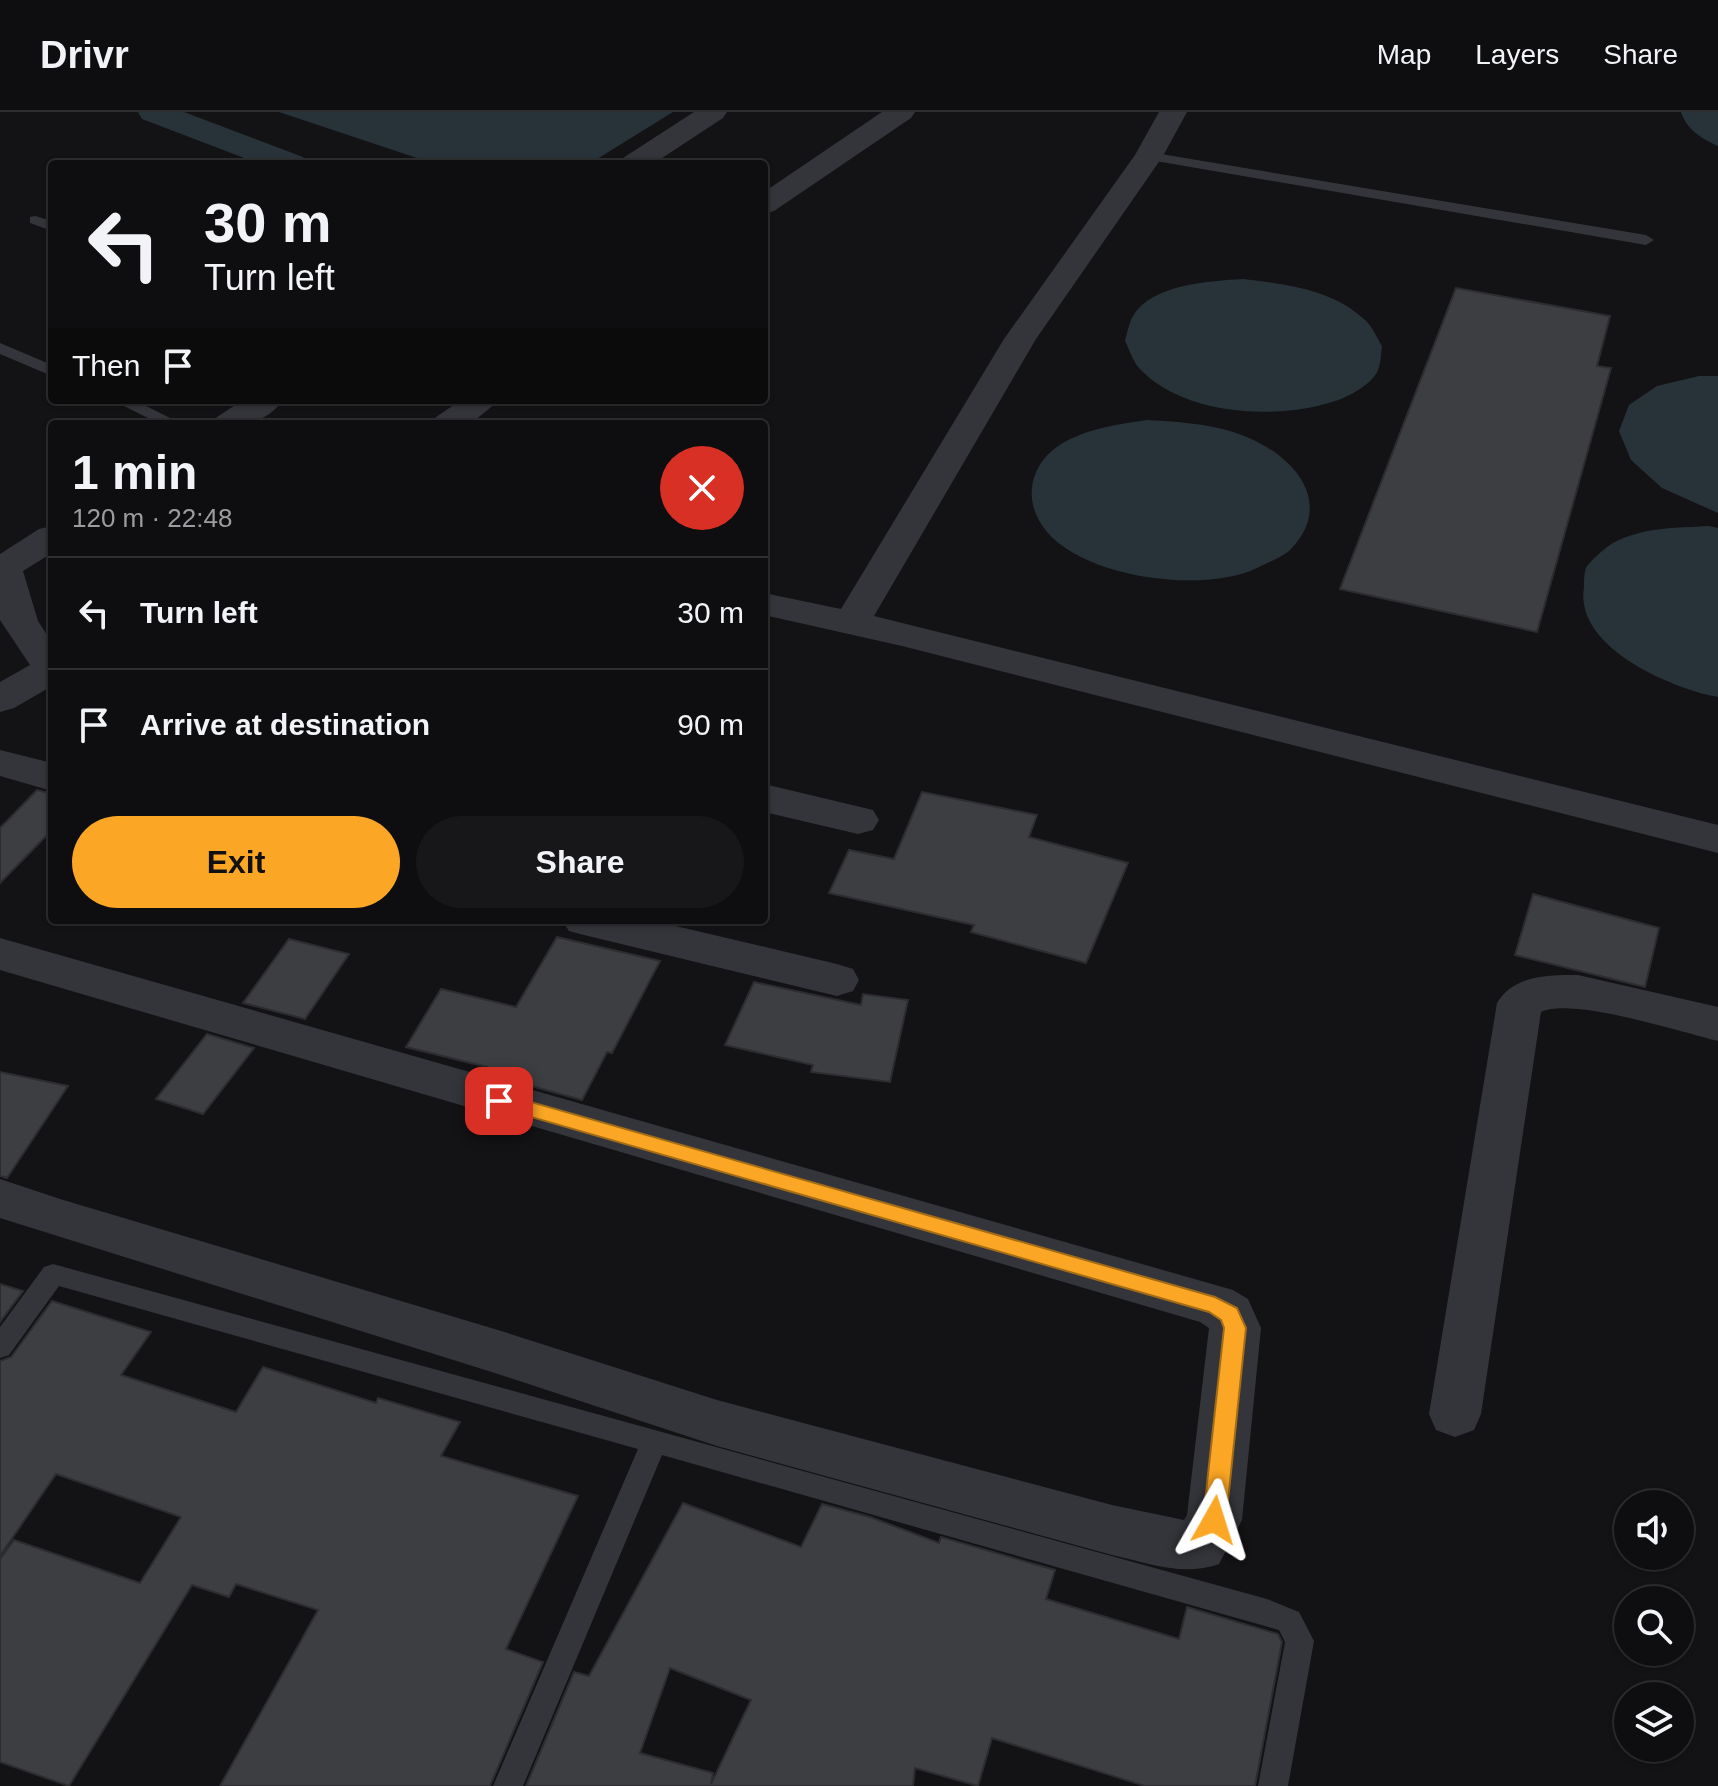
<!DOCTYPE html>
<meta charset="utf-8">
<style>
:root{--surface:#0e0e10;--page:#171719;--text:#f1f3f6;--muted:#9b9c9f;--line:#2e2e30;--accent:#fba624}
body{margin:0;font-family:Arial,sans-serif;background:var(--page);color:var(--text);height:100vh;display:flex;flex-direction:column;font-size:30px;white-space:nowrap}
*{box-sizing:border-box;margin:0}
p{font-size:26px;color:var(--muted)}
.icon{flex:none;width:44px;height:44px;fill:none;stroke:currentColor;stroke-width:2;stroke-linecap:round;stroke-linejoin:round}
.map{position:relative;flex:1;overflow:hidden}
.drawer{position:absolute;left:48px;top:308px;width:720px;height:504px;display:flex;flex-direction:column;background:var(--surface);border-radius:8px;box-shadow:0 2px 6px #0004,0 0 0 2px var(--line)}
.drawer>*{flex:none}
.top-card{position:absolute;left:48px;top:48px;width:720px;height:244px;border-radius:8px;box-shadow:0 2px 6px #0004,0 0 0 2px var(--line);background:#0e0e10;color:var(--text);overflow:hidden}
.buttons{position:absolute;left:1614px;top:1378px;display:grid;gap:16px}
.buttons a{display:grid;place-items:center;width:80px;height:80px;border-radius:50%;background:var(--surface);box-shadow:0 2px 6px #0004,0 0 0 2px var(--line);font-size:40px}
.pin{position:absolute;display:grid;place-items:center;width:68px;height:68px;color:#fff;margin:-34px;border-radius:16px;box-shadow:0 4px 12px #0006}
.me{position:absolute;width:88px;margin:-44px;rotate:6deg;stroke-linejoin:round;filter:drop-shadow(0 0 6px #0008)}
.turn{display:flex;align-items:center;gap:28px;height:168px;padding:0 24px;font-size:36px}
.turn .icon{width:104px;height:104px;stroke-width:2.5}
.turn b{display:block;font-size:56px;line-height:68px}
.then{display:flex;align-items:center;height:76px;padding:0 24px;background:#0003;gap:16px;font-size:30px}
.round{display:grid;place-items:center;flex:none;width:84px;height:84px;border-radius:42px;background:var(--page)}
.head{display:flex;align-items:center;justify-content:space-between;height:136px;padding:0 24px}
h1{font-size:48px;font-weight:700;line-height:60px}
.primary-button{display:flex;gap:16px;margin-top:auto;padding:16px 24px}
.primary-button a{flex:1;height:92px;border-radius:48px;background:var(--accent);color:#111;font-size:32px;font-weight:700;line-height:92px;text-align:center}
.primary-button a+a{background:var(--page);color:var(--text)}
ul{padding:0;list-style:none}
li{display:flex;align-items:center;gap:24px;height:112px;padding:0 24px;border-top:2px solid var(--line)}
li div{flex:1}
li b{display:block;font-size:30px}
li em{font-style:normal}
header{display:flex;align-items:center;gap:48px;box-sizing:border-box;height:112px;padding:0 40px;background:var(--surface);border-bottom:2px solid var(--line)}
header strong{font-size:38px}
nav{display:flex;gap:44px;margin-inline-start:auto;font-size:28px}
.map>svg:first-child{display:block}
.water{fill:#283339}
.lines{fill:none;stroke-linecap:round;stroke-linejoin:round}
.canal{fill:#283339;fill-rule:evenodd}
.building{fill:#3d3e42;stroke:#2d2d31;stroke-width:2;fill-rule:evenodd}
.lane{fill:#34353a;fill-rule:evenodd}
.street{fill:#34353a;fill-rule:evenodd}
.route{fill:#fba624;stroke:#a36c17;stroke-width:2}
</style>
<header>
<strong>Drivr</strong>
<nav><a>Map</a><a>Layers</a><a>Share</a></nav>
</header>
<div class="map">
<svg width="1718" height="1674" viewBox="0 0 1718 1674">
<rect width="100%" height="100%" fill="#131315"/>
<g class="water">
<polygon points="279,0 673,0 589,52 435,52"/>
<path d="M1681,0H1718V34C1702,27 1686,17 1681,0Z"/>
<path d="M1243,167C1285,172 1333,177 1365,208C1372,214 1377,226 1382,234C1381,241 1381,251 1378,258C1373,271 1353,282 1341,287C1282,309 1184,305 1139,256C1133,249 1129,237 1125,229C1127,221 1129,211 1133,204C1152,172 1210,169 1243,167Z"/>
<polygon points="1699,264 1718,264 1718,401 1662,376 1631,348 1619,319 1629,293 1657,274"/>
<path d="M1148,308C1182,310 1217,312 1249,326C1296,346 1334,392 1291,437C1283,445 1269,450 1259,455C1207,482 1087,467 1047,420C1037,408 1030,392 1032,376C1039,323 1104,314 1148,308Z"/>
<path d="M1709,414L1718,416V585C1670,576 1574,535 1584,475C1584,470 1584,461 1586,456C1590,449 1606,435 1613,431C1642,415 1677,416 1709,414Z"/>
</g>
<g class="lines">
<polygon class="canal" points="138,0 184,0 303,45 308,52 260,52 142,7"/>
</g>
<g class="building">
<polygon points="1456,176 1610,204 1597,254 1611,256 1537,520 1340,477"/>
<polygon points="37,678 52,682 52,718 0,771 0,716"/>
<polygon points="922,680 1037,703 1029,725 1128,751 1086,851 971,820 974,813 829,781 849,738 894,747"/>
<polygon points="1533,782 1659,816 1645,875 1515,843"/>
<polygon points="557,825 660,849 612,941 607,940 582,988 484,961 487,955 406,935 441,877 516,895"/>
<polygon points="289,827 349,842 305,907 243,891"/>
<polygon points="754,870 861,893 863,882 908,888 890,970 811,960 813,953 725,933"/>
<polygon points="207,922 254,936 203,1002 156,987"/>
<polygon points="0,960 68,974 7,1066 0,1064"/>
<polygon points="0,1172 23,1179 0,1210"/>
<polygon points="52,1189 151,1220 121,1263 236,1300 263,1255 376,1291 378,1286 460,1310 441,1344 578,1384 506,1537 543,1550 490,1674 220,1674 318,1498 236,1472 229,1485 192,1473 69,1674 0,1650 0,1447 14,1428 140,1471 181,1405 56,1362 0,1444 0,1249 11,1245"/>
<path d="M683,1391L801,1435L822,1392L870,1405L939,1431L941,1425L1055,1458L1046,1487L1179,1527L1187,1495L1278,1522L1282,1530L1255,1674H1145L992,1626L978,1674L915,1656L913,1674H526L574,1560L589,1564ZM670,1556L751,1588L711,1672L713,1661L640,1641Z"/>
</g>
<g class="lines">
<g class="lane">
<polygon points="1149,40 1646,123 1654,128 1646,133 1144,47 1144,41"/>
<polygon points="35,104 52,109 52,119 30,111 30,105"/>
<polygon points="0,231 52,253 52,264 0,242"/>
<polygon points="112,288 134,288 182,312 160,312"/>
<polygon points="53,1152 1267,1487 1299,1500 1314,1529 1288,1674 1258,1674 1285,1530 1279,1518 662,1343 523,1674 493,1674 638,1337 59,1174 9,1243 0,1246 0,1215 44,1155"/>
</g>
<g class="street">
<polygon points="694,0 727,0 723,6 653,52 619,52 623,46"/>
<polygon points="882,0 915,0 911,6 774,99 764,102 764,80"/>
<polygon points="1159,0 1187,0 1163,44 1036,227 874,504 1718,713 1718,741 902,534 764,503 764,481 841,497 1004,227 1135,43"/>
<path d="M243,288H283C264,314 241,312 212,312L217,305Z"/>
<polygon points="461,288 500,288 470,312 431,312 436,305"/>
<polygon points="52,414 52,441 23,459 38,509 52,531 52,574 14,596 0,600 0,570 30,553 0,508 0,442 39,417"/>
<polygon points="0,638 52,651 52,679 0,664"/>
<polygon points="764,672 873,698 879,708 873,718 858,722 764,700"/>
<polygon points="562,808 650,808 837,852 853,857 859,868 853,879 837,884 584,823 569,819"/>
<path d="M0,826L1233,1178L1248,1187L1261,1216L1242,1408L1219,1452C1183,1465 1148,1451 1112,1443L717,1334L498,1262L0,1106V1067L60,1087L498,1218L717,1288L1112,1393L1184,1408L1187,1403L1209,1216L1200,1210L0,858Z"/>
<path d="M1578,863L1718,895V929C1681,920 1572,885 1541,900L1481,1302L1474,1318L1455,1325L1436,1318L1429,1302L1497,891C1513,863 1549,863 1578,863Z"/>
</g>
</g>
<polygon class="route" points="499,981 1215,1185 1237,1196 1246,1216 1226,1408 1222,1416 1214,1419 1206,1416 1203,1408 1224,1216 1221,1208 1209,1200 493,994 490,989 493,983"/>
</svg>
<div class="buttons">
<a><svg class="icon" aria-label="sound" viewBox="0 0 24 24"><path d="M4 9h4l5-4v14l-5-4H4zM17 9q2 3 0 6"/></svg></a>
<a><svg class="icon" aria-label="search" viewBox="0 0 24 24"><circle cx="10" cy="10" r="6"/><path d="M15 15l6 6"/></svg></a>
<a><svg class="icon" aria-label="layers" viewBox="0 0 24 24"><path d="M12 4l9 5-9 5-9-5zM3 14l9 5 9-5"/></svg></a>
</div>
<div class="pin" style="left:499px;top:989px;background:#d93025"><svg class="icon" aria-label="arrive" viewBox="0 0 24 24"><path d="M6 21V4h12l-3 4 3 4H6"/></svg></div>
<svg class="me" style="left:1214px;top:1408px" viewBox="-20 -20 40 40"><path d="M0-17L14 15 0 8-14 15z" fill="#fba624" stroke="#fff" stroke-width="4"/></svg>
<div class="top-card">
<div class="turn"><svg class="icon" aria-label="left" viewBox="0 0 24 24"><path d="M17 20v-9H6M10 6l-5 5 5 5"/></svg><div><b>30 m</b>Turn left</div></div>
<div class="then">Then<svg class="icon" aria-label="arrive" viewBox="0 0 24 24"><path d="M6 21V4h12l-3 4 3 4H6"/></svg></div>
</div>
<section class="drawer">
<div class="head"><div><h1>1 min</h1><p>120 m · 22:48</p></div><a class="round" style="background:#d93025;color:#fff"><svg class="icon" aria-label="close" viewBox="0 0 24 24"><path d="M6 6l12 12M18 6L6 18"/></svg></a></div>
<ul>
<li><svg class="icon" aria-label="left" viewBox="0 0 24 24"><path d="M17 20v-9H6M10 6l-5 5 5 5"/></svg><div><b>Turn left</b></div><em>30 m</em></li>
<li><svg class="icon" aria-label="arrive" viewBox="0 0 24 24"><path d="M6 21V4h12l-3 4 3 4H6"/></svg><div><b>Arrive at destination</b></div><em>90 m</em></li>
</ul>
<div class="primary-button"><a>Exit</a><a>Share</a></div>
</section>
</div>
